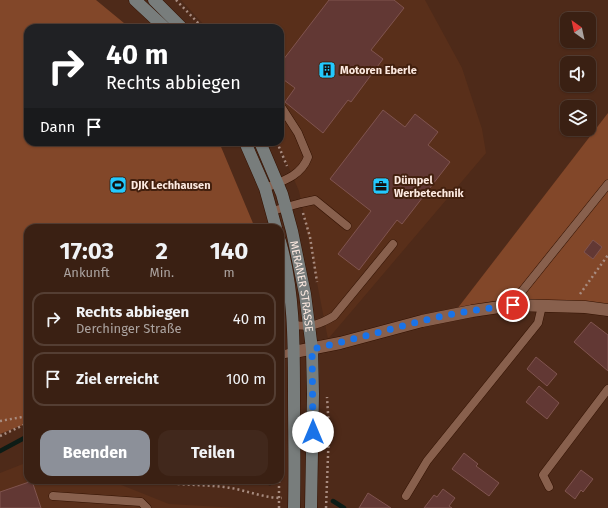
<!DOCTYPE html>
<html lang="de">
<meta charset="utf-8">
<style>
:root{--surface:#3a2013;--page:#41281c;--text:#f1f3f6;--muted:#aba3a0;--line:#543e33;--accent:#8c9099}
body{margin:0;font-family:"Fira Sans",sans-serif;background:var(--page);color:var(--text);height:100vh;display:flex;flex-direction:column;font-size:15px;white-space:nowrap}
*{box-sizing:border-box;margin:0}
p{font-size:13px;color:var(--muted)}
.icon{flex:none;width:22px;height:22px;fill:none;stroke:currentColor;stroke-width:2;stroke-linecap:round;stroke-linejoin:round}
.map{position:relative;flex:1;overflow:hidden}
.panel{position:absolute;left:24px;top:224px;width:260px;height:260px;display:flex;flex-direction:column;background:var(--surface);border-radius:12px;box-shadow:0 1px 3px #0004,0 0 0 1px var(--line)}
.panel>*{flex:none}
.hud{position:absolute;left:24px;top:24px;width:260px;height:122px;border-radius:12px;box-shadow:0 1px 3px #0004,0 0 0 1px var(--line);background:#202124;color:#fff;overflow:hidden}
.needle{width:26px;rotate:327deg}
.controls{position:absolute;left:560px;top:12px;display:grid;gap:8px}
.controls a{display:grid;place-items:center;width:36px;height:36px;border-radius:8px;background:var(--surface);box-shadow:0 1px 3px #0004,0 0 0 1px var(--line);font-size:20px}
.pin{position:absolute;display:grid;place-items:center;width:34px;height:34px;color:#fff;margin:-17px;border:2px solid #fff;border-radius:50%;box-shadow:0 1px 4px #0007}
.me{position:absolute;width:44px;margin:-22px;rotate:0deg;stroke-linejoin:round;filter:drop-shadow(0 0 3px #0008)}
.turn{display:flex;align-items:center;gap:14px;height:84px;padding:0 16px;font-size:18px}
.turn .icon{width:52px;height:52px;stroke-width:2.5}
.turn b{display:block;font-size:28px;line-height:34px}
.then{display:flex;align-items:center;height:38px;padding:0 16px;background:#0003;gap:8px;font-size:15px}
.eta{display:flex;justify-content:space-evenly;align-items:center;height:68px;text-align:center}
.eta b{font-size:24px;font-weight:700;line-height:28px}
.primary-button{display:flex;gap:8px;margin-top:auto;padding:8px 16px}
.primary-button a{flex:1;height:46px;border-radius:12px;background:var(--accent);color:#fff;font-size:16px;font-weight:700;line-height:46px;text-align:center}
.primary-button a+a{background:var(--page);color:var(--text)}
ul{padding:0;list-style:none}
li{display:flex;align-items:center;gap:12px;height:54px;margin:0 8px 6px;padding:0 8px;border:2px solid var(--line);border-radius:12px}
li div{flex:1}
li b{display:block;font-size:15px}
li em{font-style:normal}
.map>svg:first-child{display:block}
.built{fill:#592f1a}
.green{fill:#824729}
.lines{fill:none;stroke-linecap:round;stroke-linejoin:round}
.stream{stroke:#0d1c16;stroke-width:4.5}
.building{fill:#623834;stroke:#80544f}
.lane-casing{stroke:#321101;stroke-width:9}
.street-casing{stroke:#321101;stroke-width:13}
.secondary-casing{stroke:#321101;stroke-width:13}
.path{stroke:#a88c80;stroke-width:2.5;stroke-dasharray:2 3;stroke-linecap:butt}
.lane{stroke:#88604d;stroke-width:8}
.street{stroke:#88604d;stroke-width:12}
.secondary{stroke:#787d7c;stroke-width:12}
.route{stroke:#1a73e8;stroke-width:7;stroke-dasharray:0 12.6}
.labels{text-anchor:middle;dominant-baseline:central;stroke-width:4;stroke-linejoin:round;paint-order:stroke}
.poi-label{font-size:11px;font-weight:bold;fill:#fce9e0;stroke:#43200e;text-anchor:start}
.street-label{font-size:11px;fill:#fce9e0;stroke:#43200e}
</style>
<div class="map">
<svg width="608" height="508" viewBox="0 0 608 508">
<rect width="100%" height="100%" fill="#4e2a19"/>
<g class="built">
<polygon points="181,0 425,0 462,68 482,129 486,153 328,339 299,191 278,142 280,142 280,28 207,28"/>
<polygon points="28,462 28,480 109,480 169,504 239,508 0,508 0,473"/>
</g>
<g class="green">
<polygon points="0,0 96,0 130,28 28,28 28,142 219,142 255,228 28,228 28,423 0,434"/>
<polygon points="608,113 608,310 457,309"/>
</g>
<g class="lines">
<g class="stream">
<polyline points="0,451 28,436"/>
<polyline points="261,480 270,483"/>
<polyline points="333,501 344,508"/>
</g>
</g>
<g class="building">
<polygon points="329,0 394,0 404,8 371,50 383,59 351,102 348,100 323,133 285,102 295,88 280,77 280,64"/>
<polygon points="383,110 405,127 415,114 438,132 428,145 450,162 402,224 397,220 359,270 338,254 371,211 330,179"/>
<polygon points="593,240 602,247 593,259 584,252"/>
<polygon points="591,322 608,335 608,371 574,342"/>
<polygon points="536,357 557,374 547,386 527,369"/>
<polygon points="539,386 559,403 547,419 526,402"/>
<polygon points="464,453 478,464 476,466 499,483 489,496 452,469"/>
<polygon points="581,470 593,479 583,492 581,490 575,499 565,491"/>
<polygon points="32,481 41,508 0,508 0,492"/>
<polygon points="443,489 455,498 449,506 452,508 424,508 434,495 437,497"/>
<polygon points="368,493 391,508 359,508"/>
</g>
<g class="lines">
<g class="lane-casing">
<g id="lane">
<path d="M265,188C283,181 301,176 308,157L298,133L280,105"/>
<polyline points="272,211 301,203 315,200 347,226"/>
<polyline points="513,305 519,295 608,184"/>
<path d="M294,325C312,327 319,325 334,316L393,244"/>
<polyline points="280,355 294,352"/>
<polyline points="549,487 543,475 608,389"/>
<polyline points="53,496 141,502 147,508"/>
<polyline points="406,496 427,461 538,323 542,306"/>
</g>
</g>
<g class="street-casing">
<polyline id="street" points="294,352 340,343 422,321 472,311 513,305 585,307 608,310"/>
</g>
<g class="secondary-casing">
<g id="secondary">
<polyline points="135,0 165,28"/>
<polyline points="154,0 182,28"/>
<polyline points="245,142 265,188 276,228"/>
<path id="s1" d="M260,142L282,194L292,231L305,294L312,349L313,394L311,508"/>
<path d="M280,241C294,291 294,341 294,392C294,431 295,469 294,508"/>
</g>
</g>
<g class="path">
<polyline points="176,0 203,28"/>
<polyline points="277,142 287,166"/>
<polyline points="303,213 310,237 317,282"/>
<polyline points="580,294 608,255"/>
<polyline points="0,421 28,416"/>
<polyline points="0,436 28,423"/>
<path d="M153,480C177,486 200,484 224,487C244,489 262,498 282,498"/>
<polyline points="279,508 279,480"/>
<polyline points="326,508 329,430 327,397"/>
</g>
<use href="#lane" class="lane"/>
<use href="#street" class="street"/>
<use href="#secondary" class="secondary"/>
</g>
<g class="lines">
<path class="route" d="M313,432L312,349C349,341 385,330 422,321C452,313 483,309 513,305"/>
</g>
<defs>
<g id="building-square" transform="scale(0.9)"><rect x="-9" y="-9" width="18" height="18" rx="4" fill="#23c9fe" stroke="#43200e"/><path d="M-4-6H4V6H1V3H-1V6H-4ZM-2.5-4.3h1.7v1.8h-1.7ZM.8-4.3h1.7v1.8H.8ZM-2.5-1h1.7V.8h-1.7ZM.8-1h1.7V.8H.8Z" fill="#111"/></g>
<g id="stadium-square" transform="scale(0.9)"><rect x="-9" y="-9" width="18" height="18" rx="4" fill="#23c9fe" stroke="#43200e"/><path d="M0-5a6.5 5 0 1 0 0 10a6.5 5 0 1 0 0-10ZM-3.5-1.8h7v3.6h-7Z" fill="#111"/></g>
<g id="office-square" transform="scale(0.9)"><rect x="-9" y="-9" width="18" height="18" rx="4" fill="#23c9fe" stroke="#43200e"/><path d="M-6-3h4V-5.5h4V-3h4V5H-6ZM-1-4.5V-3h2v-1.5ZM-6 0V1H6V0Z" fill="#111"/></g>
</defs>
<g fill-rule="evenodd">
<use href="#building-square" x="327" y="70"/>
<use href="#stadium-square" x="118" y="185"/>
<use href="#office-square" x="381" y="186"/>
</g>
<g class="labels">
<g class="poi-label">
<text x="340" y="70">Motoren Eberle</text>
<text x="394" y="180">Dümpel<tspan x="394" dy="13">Werbetechnik</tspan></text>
<text x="131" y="185">DJK Lechhausen</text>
</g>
<g class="street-label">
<text stroke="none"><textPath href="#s1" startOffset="151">MERANER STRASSE</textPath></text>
</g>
</g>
</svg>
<div class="controls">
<a><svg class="needle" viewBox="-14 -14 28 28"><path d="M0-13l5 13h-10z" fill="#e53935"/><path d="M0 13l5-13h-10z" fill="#aba3a0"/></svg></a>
<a><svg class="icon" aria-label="sound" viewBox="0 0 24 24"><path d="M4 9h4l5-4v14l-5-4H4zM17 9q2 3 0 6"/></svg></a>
<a><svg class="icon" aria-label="layers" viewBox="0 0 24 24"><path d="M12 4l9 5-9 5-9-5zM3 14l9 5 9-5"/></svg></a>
</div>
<div class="pin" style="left:513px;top:305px;background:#d93025"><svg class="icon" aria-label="arrive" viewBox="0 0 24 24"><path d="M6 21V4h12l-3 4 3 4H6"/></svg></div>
<svg class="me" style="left:313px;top:432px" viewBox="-20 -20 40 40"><circle r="19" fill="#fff"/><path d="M0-13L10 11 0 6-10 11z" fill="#1a73e8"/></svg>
<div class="hud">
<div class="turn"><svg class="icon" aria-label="right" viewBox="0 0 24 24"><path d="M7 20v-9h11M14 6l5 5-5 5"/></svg><div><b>40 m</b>Rechts abbiegen</div></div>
<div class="then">Dann<svg class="icon" aria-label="arrive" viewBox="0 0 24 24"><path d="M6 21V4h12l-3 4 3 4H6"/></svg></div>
</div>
<section class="panel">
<div class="eta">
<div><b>17:03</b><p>Ankunft</p></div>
<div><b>2</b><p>Min.</p></div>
<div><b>140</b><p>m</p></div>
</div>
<ul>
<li><svg class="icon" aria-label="right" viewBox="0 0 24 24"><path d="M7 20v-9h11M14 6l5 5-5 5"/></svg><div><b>Rechts abbiegen</b><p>Derchinger Straße</p></div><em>40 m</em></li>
<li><svg class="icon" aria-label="arrive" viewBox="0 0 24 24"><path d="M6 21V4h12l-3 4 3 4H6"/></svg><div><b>Ziel erreicht</b></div><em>100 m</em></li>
</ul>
<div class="primary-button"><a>Beenden</a><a>Teilen</a></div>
</section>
</div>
